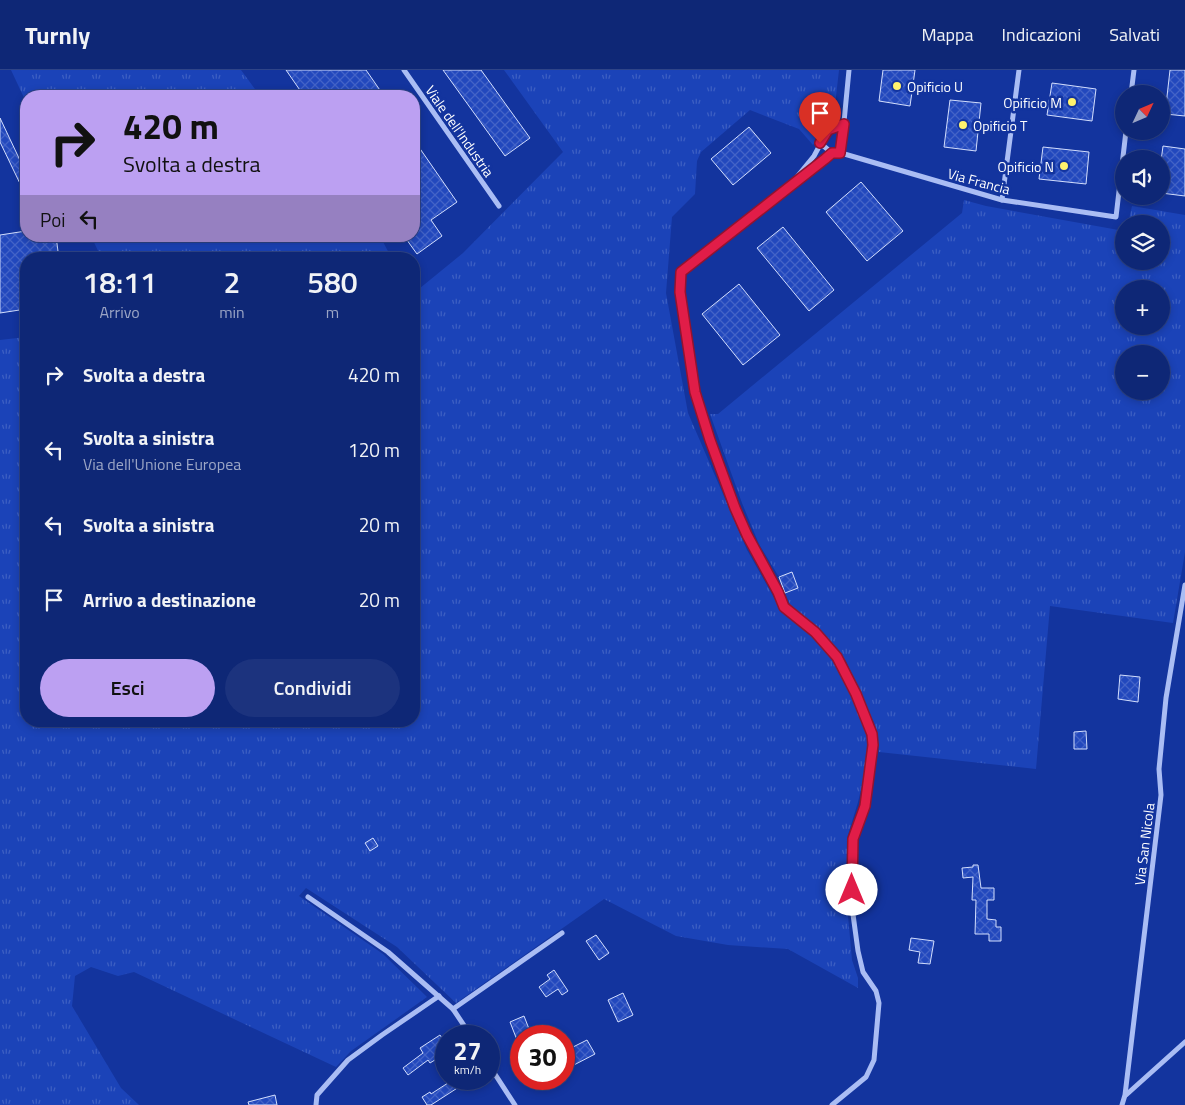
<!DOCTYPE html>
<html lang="it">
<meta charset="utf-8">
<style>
:root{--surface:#0e2776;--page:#1c337e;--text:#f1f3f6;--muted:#9ba5c5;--line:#2e4488;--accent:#bca0f2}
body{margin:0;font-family:"Titillium Web",sans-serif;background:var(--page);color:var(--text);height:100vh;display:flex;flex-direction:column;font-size:19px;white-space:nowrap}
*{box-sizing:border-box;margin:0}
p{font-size:16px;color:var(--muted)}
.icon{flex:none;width:28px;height:28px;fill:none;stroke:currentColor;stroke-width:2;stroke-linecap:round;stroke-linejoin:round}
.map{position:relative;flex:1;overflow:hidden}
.details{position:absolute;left:20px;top:182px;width:400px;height:475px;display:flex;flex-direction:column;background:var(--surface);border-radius:20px;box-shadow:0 2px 8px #0003,0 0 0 1px var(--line)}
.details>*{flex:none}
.banner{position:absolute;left:20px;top:20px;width:400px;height:152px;border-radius:20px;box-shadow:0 2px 8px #0003,0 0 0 1px var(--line);background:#bca0f2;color:#111;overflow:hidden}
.needle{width:32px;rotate:46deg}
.fabs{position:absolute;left:1115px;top:15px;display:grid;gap:10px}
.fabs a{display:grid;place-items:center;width:55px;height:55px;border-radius:50%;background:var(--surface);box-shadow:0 2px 8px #0003,0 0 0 1px var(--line);font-size:25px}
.speed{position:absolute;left:435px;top:955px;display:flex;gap:10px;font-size:25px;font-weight:700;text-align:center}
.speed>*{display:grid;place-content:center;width:65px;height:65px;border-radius:50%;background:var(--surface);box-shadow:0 2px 8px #0003,0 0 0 1px var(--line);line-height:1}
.speed small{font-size:12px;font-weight:400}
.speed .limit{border:8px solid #d22;background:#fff;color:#111}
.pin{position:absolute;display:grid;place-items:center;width:42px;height:42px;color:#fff;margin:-51px -21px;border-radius:50% 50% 50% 0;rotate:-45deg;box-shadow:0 0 5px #0007}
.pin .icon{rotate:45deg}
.me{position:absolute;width:55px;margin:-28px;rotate:0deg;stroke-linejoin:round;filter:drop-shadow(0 0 4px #0008)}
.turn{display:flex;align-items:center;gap:18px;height:105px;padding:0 20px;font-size:22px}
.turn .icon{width:65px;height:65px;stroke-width:2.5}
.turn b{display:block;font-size:35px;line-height:42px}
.then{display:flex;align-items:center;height:48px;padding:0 20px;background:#0003;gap:10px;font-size:19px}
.eta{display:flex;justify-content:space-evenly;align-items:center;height:85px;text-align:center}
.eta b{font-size:30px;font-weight:600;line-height:35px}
.cta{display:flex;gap:10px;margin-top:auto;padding:10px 20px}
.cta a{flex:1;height:58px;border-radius:30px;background:var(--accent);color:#111;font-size:20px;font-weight:600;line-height:58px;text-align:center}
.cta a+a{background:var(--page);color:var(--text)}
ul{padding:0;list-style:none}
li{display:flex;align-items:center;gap:15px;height:75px;padding:0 20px}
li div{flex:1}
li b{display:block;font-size:19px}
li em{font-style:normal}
header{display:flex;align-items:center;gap:30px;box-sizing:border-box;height:70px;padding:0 25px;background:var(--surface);border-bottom:1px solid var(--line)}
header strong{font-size:24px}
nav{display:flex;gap:28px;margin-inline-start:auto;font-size:18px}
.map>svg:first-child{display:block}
.grass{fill:url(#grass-tufts);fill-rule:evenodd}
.building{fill:url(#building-cross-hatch);stroke:#d3defd}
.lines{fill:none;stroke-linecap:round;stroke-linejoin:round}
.minor{stroke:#aabdf4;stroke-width:5}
.route-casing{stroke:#92132f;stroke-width:12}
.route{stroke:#e11d48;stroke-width:9}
.poi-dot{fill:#fff26d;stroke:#13349e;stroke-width:2}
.labels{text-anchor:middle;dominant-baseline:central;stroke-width:5;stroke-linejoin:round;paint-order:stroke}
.poi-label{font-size:14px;fill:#fff;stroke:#13349e;text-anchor:start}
.street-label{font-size:14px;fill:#fff;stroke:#13349e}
</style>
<header>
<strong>Turnly</strong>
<nav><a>Mappa</a><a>Indicazioni</a><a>Salvati</a></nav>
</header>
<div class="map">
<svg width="1185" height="1035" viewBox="0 0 1185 1035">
<defs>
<pattern id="grass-tufts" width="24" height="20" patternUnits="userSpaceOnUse" patternTransform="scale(1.25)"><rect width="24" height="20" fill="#1b43b8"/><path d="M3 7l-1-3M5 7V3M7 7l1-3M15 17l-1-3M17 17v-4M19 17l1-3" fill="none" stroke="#3d5fc3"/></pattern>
<pattern id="building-cross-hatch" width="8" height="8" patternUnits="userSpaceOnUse" patternTransform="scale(1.25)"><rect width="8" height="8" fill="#2248bd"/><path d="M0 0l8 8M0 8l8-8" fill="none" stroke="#4363c7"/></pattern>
</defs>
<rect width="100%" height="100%" fill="#13349e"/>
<g class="grass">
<polygon points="11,0 241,0 260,26 26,26 26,32"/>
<polygon points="504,0 839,0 834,44 813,75 799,59 750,40 701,82 697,91 695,124 672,147 666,223 688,343 747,480 782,542 818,571 832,587 843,603 865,652 870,669 871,677 858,732 847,768 847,835 852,890 858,908 858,918 788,879 728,875 676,866 604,829 456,933 397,877 306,818 299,826 383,884 427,927 351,981 336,997 134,902 118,906 91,897 75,906 72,936 121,1018 139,1035 0,1035 0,270 26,267 26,651 414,651 414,223 463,183 563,82"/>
<path d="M964,130L986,136L1124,161V191H1161V154H1128L1132,136L1185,145V482L1173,553L1050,536L1036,699L879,682L875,655L846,591L825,566L805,548L792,539L785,523L798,518L792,502L779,507L759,474L742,433L710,344H718L962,143ZM1124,219H1161V256H1124ZM1124,284H1161V321H1124Z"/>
<polygon points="91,166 380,166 392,189 102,189"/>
</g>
<g class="building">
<polygon points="286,0 366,0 384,26 304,26"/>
<polygon points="443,0 481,0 530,68 505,86"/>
<polygon points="883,0 915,0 910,36 879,31"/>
<polygon points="1170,0 1185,0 1185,46 1165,44"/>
<polygon points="1052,13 1096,19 1092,51 1047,45"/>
<polygon points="950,30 981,33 976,81 944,77"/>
<polygon points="0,48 26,103 26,126 0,72"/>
<polygon points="749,57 771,83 733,115 711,89"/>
<polygon points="414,70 457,132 431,150 442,166 417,184 404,166 414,166"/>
<polygon points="1163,76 1185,79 1185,126 1161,123 1161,91"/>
<polygon points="1043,77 1089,82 1086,114 1039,109"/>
<polygon points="861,112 903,161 867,191 826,142"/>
<polygon points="783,157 834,220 809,241 757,178"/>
<polygon points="26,161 26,166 56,166 59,189 26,189 26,239 0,243 0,165"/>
<polygon points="739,214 780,265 743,295 702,244"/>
<polygon points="792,502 798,518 785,523 779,507"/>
<polygon points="1120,605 1140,607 1138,632 1118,629"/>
<polygon points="1086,661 1087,679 1074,679 1074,662"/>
<polygon points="373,768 378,776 370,781 365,773"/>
<polygon points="973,795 978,795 981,818 994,818 994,830 987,830 987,849 996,850 996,857 1001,857 1001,871 989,871 989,864 975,864 976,830 972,830 973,807 963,808 962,798 973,797"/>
<polygon points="596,865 609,883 599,890 586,871"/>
<polygon points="911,868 934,871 930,894 918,893 920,882 909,880"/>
<polygon points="554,900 568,921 562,925 558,919 546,927 539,917 550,909 547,905"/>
<polygon points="623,923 633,945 618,952 608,930"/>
<polygon points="524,946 531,964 521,966 521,968 517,970 510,952"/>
<polygon points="440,965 446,974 446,996 438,988 430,993 428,990 408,1005 403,998 423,983 420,978"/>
<polygon points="587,970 595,984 572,996 567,987 572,984 569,979"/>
<polygon points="454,1009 458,1009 462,1015 431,1035 427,1035 422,1027 430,1022 431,1024"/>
<polygon points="275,1025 277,1035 249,1035 248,1032"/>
</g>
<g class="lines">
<g class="minor">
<polyline points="404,0 499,136"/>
<polyline points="1131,24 1134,0"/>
<polyline points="820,73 832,83"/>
<polyline points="841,83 849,0"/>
<polyline points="796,108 814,86 828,60 844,54"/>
<polyline points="1002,130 1019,0"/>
<polyline points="308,827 388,882 453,939 471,966"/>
<polyline points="453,939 562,863"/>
<polyline points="489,995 515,1035"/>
<polyline points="1126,1025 1185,972"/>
<polyline points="316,1035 317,1025 348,990 382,965 439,926"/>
<polyline points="832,1035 866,1007 874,990 879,933 876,921 863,902 858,881 852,837 853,769 865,736 873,675 872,663 856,624 837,587 815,562 784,537 778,522 747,465 735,438 710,370 695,322 680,222 681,202 832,83 841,83 1002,130 1116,147 1126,61"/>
<polyline points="1122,1035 1125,1025 1161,725 1159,699 1166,628 1185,515"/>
</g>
</g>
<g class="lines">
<g class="route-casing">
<polyline id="route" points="820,73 828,60 844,54 840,83 832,83 825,89 681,202 680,222 695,322 710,370 735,438 747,465 778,522 784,537 815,562 837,587 856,624 872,664 873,675 865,736 853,769 852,820"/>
</g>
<use href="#route" class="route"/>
</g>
<g class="poi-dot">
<circle cx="897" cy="16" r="5"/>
<circle cx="1072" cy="32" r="5"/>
<circle cx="963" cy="55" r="5"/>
<circle cx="1064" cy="96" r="5"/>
</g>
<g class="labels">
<g class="poi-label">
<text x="907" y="16">Opificio U</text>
<text x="1062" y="32" text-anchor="end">Opificio M</text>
<text x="973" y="55">Opificio T</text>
<text x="1054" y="96" text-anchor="end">Opificio N</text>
</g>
<g class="street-label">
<text transform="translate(460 61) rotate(55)">Viale dell'Industria</text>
<text transform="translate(979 111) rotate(15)">Via Francia</text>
<text transform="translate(1144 774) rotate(-83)">Via San Nicola</text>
</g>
</g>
</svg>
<div class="fabs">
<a><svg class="needle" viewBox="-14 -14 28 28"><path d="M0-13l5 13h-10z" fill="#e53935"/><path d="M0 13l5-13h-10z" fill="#9ba5c5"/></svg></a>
<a><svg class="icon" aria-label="sound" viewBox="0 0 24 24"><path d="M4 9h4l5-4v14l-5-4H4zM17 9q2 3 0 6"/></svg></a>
<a><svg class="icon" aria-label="layers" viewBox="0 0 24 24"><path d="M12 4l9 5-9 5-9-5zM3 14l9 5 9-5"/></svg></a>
<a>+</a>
<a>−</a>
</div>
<div class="speed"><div>27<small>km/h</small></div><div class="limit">30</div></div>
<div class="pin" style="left:820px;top:73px;background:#d93025"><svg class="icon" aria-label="arrive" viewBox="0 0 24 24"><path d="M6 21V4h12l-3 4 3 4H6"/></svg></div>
<svg class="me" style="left:852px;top:820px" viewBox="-20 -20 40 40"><circle r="19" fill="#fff"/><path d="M0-13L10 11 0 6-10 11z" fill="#e11d48"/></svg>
<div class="banner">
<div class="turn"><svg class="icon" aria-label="right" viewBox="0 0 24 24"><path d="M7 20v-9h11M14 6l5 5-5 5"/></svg><div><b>420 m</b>Svolta a destra</div></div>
<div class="then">Poi<svg class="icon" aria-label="left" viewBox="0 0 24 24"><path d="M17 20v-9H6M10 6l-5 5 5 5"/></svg></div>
</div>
<section class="details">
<div class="eta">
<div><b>18:11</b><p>Arrivo</p></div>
<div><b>2</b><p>min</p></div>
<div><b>580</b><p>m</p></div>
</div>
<ul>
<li><svg class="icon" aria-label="right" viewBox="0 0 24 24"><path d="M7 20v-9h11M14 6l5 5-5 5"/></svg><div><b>Svolta a destra</b></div><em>420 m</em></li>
<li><svg class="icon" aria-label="left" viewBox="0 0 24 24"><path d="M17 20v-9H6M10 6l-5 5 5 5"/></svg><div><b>Svolta a sinistra</b><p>Via dell'Unione Europea</p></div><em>120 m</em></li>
<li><svg class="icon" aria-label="left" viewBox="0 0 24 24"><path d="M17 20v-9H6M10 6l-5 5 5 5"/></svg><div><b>Svolta a sinistra</b></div><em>20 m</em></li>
<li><svg class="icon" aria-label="arrive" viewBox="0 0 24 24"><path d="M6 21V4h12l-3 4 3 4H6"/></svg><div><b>Arrivo a destinazione</b></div><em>20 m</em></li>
</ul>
<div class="cta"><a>Esci</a><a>Condividi</a></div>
</section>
</div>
